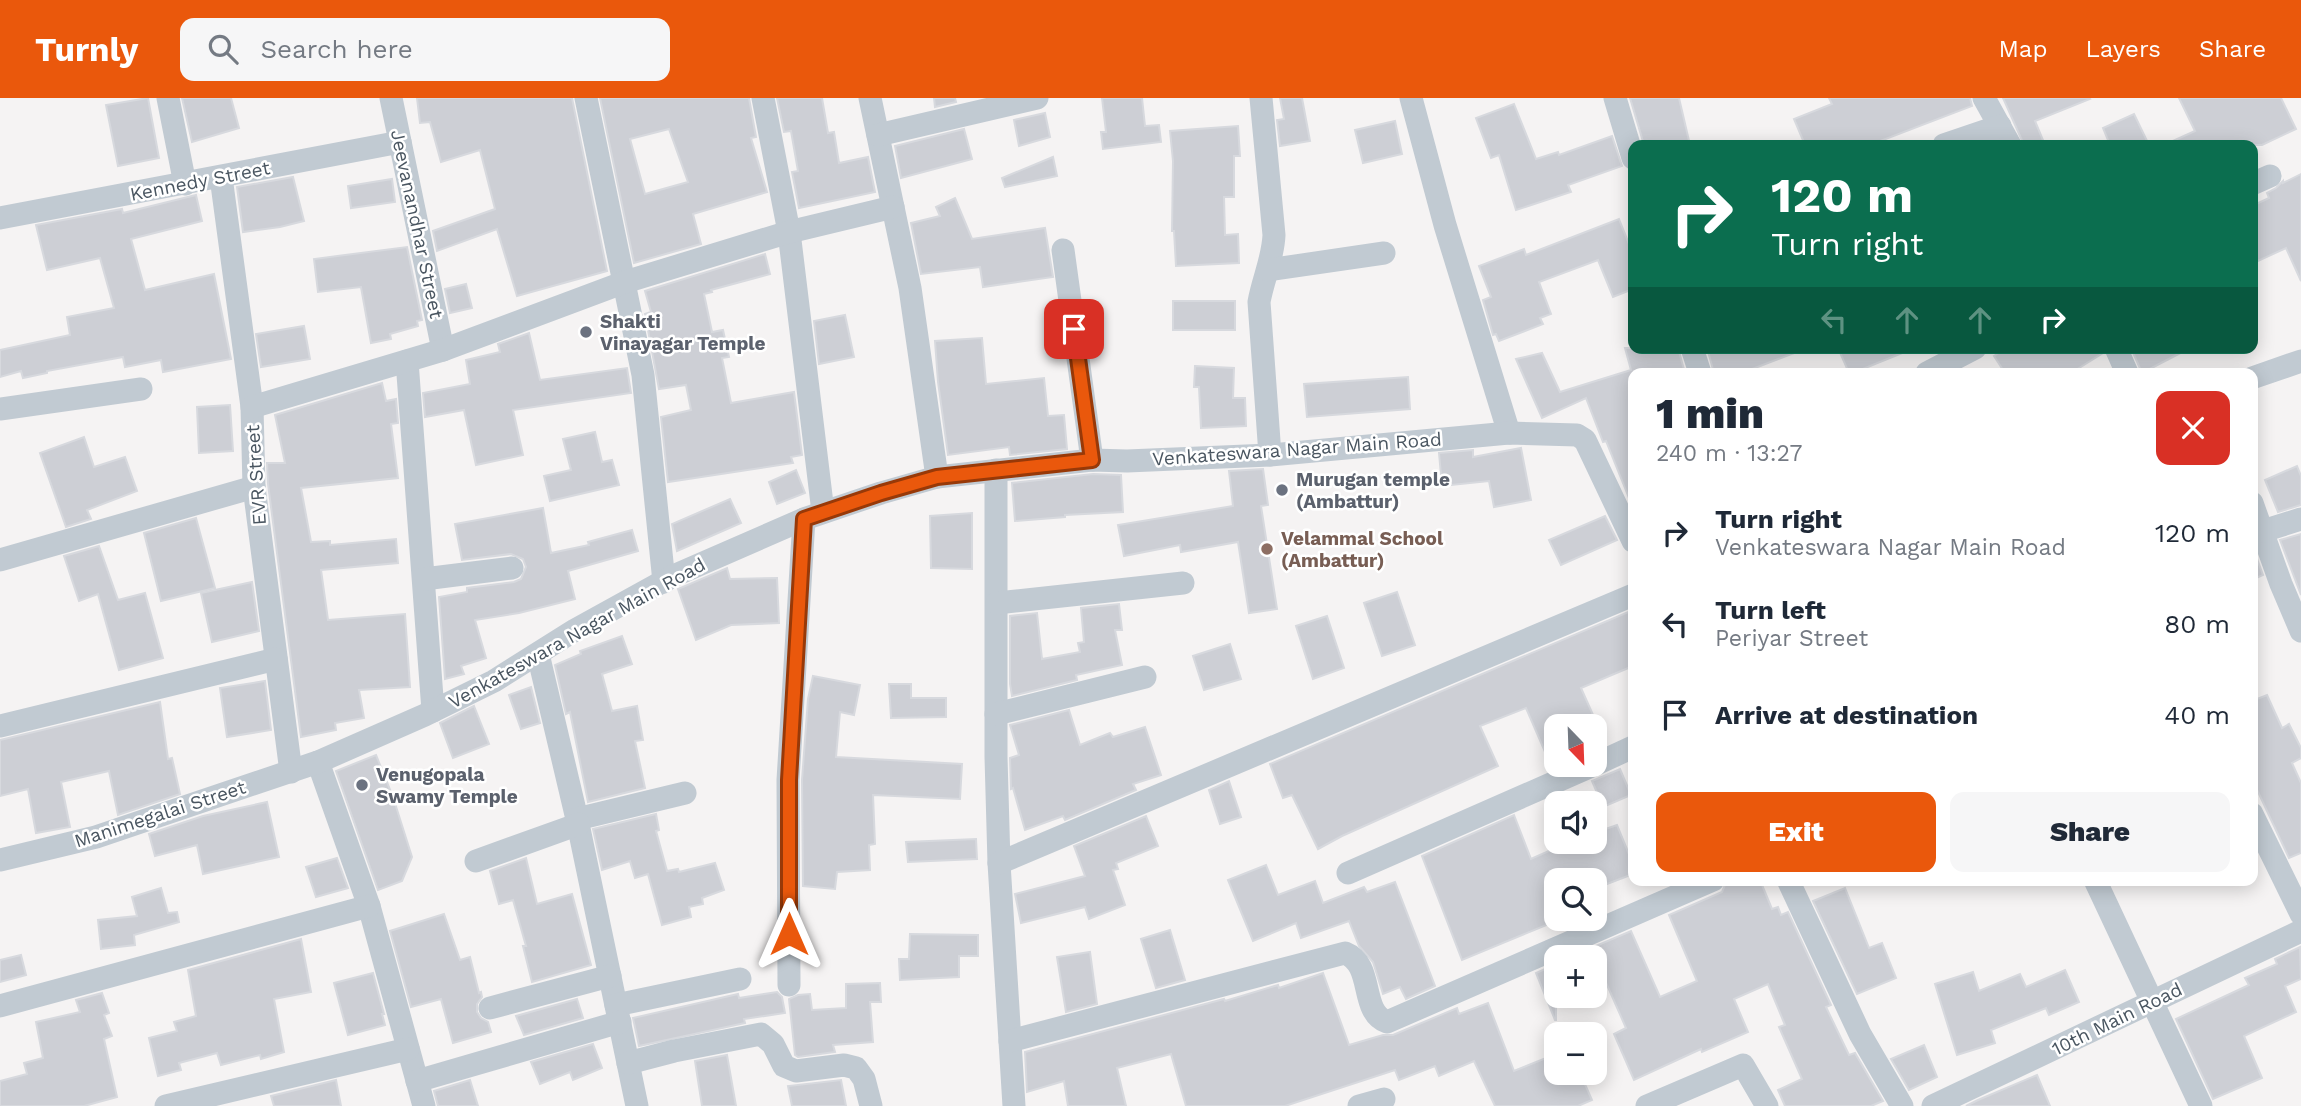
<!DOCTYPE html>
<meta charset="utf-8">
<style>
:root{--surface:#fff;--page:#f6f6f7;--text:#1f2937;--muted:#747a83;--accent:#ea580c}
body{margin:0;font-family:"Work Sans",sans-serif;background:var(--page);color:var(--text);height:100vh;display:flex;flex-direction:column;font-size:26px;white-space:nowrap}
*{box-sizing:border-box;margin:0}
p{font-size:23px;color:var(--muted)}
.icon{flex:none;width:38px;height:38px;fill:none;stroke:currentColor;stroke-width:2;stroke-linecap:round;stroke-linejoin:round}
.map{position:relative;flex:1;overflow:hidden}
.details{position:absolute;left:1628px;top:270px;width:630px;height:518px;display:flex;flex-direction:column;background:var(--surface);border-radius:14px;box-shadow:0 4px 18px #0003}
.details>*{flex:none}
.hud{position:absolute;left:1628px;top:42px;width:630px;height:214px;border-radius:14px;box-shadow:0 4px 18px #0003;background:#0b6e4f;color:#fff;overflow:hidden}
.needle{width:46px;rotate:157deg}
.controls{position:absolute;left:1544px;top:616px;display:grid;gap:14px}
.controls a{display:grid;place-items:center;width:63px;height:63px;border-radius:14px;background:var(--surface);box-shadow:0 4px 18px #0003;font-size:35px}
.pin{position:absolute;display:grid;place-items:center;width:60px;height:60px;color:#fff;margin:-30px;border-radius:14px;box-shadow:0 4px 10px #0006}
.me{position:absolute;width:77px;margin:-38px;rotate:0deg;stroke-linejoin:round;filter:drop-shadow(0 0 5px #0008)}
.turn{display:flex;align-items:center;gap:24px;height:147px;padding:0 28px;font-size:32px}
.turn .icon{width:91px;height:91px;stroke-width:2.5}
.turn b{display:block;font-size:49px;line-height:60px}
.lanes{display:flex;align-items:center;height:66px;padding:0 28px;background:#0003;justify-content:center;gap:35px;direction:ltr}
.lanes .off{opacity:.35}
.round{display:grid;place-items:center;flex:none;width:74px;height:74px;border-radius:14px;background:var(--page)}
.head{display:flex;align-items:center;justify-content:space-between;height:119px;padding:0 28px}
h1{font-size:42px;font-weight:800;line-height:52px}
.primary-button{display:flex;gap:14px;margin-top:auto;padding:14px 28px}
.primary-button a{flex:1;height:80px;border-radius:14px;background:var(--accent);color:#fff;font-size:28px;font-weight:800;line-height:80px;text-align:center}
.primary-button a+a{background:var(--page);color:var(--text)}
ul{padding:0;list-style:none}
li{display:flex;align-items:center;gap:21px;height:91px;padding:0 28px}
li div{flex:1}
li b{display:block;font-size:26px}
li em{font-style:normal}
header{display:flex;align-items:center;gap:42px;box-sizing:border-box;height:98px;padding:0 35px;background:var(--accent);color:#fff}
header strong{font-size:33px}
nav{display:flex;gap:38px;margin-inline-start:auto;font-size:24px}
.search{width:490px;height:63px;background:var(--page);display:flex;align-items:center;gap:18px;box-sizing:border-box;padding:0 24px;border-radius:14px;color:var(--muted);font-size:26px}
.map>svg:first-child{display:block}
.building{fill:#cdcfd5;stroke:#d7d9de;stroke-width:2;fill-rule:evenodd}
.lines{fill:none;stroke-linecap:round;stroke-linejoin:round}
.minor{stroke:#c1cad2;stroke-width:23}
.route-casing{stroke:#983908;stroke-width:18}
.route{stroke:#ea580c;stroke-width:12}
.worship-dot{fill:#6b7280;stroke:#fff;stroke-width:2.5}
.education-dot{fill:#8d6e63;stroke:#fff;stroke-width:2.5}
.labels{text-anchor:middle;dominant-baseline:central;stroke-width:5;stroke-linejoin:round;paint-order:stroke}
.street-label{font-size:19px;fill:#4a5661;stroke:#fff}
.worship-label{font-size:19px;font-weight:bold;fill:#5b616d;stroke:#fff;text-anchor:start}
.education-label{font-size:19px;font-weight:bold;fill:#785e54;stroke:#fff;text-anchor:start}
</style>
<header>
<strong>Turnly</strong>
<div class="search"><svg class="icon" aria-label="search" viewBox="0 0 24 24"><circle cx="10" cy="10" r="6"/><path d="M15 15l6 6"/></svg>Search here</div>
<nav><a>Map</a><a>Layers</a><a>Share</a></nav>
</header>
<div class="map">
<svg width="2301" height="1008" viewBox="0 0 2301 1008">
<rect width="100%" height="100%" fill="#f5f3f3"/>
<g class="building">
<polygon points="148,0 159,60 118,68 106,7"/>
<polygon points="182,0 231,0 239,30 192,44"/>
<polygon points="417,0 572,0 607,173 517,198 497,131 437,153 433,133 495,111 480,52 441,64 430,24 420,25"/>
<path d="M600,0H749L756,39L751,40L767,94L693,116L701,146L634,165ZM669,31L688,84L645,96L630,41Z"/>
<polygon points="777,0 822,0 828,35 834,34 839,65 868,59 875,94 799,110 792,74 798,73 791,33 784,34"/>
<polygon points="934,0 955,0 956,4 935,9"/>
<polygon points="1102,0 1142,0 1145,28 1159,27 1161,44 1103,51 1101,34 1106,34"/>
<polygon points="1280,0 1302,0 1310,43 1280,48 1277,22 1284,21"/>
<polygon points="1630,0 1679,0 1690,47 1644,47"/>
<polygon points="1829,0 1970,0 1972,8 1870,47 1805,47 1794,21 1832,6"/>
<polygon points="2003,0 2089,0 2090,1 2035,23 2045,47 2024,47"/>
<polygon points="2179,0 2281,0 2296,31 2262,47 2164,47 2195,33"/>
<polygon points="1514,6 1536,61 1558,54 1559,57 1612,38 1622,68 1568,87 1571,94 1516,112 1499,57 1491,60 1476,20"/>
<polygon points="1045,15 1050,39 1019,48 1014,22"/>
<polygon points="2134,16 2149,47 2110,47 2103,30"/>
<polygon points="1395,23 1402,56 1363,65 1355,32"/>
<polygon points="1238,28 1240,58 1234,58 1234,99 1224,99 1225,137 1238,136 1239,165 1176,168 1174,133 1172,133 1173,63 1170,33"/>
<polygon points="964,31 972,61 901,80 895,48"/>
<polygon points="1053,59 1057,78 1005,89 1002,80"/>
<polygon points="2301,76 2301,183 2286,150 2258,163 2252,152 2252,108 2269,100 2267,95 2276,90 2283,83 2283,85"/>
<polygon points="293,79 304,123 280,129 243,134 237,89"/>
<polygon points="392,81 395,104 351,110 348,88"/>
<polygon points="196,97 202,123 131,141 145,192 214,176 231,261 163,274 161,262 125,269 123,259 47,273 47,275 23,280 21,273 0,279 0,252 70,237 67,219 114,210 100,160 47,172 36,127 122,111 123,115"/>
<polygon points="955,100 972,141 1045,130 1053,179 983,189 980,169 921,176 911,125 940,118 936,109"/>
<polygon points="1619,121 1633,156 1633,191 1613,199 1598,162 1539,184 1551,216 1540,220 1543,226 1499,243 1496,236 1493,237 1483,202 1491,199 1479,168 1524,151 1526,157"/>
<polygon points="407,149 422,222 417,223 418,228 390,236 391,241 371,245 361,189 318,194 314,161"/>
<polygon points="765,156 770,176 711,192 712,194 704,196 712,234 723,232 729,259 722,260 731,305 794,294 802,357 791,359 793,365 668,384 661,319 691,312 686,287 659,291 645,216 651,214 645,193"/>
<polygon points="466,186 472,210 450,215 445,191"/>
<rect x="1173" y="203" width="62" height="29"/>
<polygon points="845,217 854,259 819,266 814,223"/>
<polygon points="304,228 310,261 261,269 256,236"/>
<polygon points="529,235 540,282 627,270 631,295 513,312 523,357 476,367 464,312 425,319 423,295 470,286 466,262 500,254 498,246"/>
<polygon points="982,240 986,286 1044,280 1048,318 1064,317 1067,351 1010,357 1009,349 948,357 938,284 935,243"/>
<polygon points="1625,250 1678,250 1685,275 1633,275 1633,410 1606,343 1603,344 1586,300 1542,320 1516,261 1542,255 1560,294 1631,272"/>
<polygon points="1707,250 1802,250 1802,252 1742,275 1714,275"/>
<polygon points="1838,250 1912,250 1912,251 1853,275 1849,275"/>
<polygon points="2006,250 2102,250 2103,255 2071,275 2005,275 1994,258"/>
<polygon points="2131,250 2190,250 2142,275"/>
<polygon points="1195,268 1234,270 1233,300 1245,300 1246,328 1201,330 1199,289 1194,289"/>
<polygon points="1408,279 1410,311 1307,319 1304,286"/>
<polygon points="382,285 386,303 396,301 398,325 391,326 398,380 301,390 311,444 330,443 330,447 396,441 398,465 321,472 328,522 405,516 410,589 359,592 364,620 335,625 336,632 301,639 268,386 267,365 285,365 275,317"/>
<polygon points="230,307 233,353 199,355 197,309"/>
<polygon points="595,334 602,364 612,362 619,387 550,403 544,378 571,372 563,341"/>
<polygon points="84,339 94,369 125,359 137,393 87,412 91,421 66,429 40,355"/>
<polygon points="1521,350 1531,402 1494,409 1489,383 1442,388 1439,355 1473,352 1473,359"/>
<polygon points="2297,368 2301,378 2301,407 2278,414 2265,382"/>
<polygon points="1263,371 1268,407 1261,408 1277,511 1249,515 1238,444 1181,454 1180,447 1124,458 1118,427 1233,408 1229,373"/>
<polygon points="796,372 805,395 777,406 769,384"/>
<polygon points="1093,376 1121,377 1123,414 1065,417 1065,419 1015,423 1012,385"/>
<polygon points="730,401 741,425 677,453 672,426"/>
<polygon points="543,410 551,455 589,447 588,444 632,432 638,453 568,473 575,501 519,515 475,522 486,560 461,568 464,576 445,581 439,499 467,494 467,490 514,484 521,481 526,469 523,461 511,456 462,462 455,426"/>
<polygon points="972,415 972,471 931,470 930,418"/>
<polygon points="1605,418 1617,442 1561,467 1549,442"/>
<polygon points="196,420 215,490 161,503 144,435"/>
<polygon points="2301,436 2301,497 2280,442"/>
<polygon points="2252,447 2263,477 2252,482"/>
<polygon points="99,448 118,502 145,495 163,560 119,572 98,496 79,503 64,458"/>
<polygon points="727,470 730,481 777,480 779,525 731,527 696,542 678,491"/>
<polygon points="252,484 259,533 212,544 201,495"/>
<polygon points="1397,494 1415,547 1382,558 1364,505"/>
<polygon points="1119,506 1122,532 1115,532 1122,567 1076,577 1077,582 1012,598 1010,586 1010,518 1037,515 1042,561 1080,554 1078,545 1084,544 1081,510"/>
<polygon points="1633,512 1633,568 1581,590 1598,628 1556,628 1556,668 1552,670 1526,610 1480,628 1498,668 1342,738 1318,751 1292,697 1283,700 1270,666"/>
<polygon points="1327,518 1344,570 1313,581 1296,528"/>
<polygon points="622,538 632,566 602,576 612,613 637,608 643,642 635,643 645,690 588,704 570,614 566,616 555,567 581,556 580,553"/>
<polygon points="1230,546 1241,581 1204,592 1193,558"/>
<polygon points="813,578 860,587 854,617 840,614 836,659 962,666 960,701 873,697 875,746 869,747 870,772 837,774 835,791 803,788 802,682 808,601"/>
<polygon points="265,583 271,632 227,639 220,590"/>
<polygon points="889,586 911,586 911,600 946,600 946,619 891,620"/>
<polygon points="531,589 540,625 521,631 509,597"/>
<polygon points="2267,597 2282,630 2289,626 2301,650 2301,660 2292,665 2301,685 2301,755 2289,760 2252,681 2252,603"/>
<polygon points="160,604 168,661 172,660 180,696 118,717 109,673 61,684 70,729 36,735 28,691 0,698 0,642"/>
<polygon points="474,608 489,646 453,660 440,625"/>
<polygon points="1069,612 1080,647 1110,635 1113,639 1145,629 1161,677 1133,686 1136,692 1065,722 1063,718 1025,732 1013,690 1011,691 1010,660 1019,657 1010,627"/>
<polygon points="376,657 393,699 412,759 402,783 378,792 336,673"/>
<polygon points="1620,671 1631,697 1603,709 1592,683"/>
<polygon points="1229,683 1241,719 1220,726 1209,692"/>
<polygon points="267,704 279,759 203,776 197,747 155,758 149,736 203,718"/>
<polygon points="656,716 659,732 656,733 667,773 678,771 679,774 715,765 724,792 702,800 703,806 689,809 691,819 662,827 648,776 635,780 630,763 602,772 593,731"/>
<polygon points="1514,717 1531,761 1569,744 1594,744 1594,735 1617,727 1633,766 1633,776 1594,791 1594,782 1556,782 1556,823 1462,862 1422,758"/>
<polygon points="1146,718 1158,748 1116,765 1118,771 1113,772 1125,807 1089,821 1085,809 1021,825 1015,796 1085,778 1074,748"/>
<polygon points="976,741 977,761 908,764 906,744"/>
<polygon points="337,760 348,790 316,799 306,769"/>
<polygon points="526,760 537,806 572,796 591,867 532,884 523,848 526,848 513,802 499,806 490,773"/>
<polygon points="1266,767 1278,797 1315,783 1323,805 1364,789 1367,794 1395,784 1435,888 1406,901 1400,889 1383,896 1373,864 1359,848 1349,823 1301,840 1296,825 1253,843 1228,782"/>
<polygon points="1727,782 1760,782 1772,811 1778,809 1781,817 1788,814 1831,907 1826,909 1849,957 1855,955 1883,1003 1871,1008 1785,1008 1778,992 1802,981 1779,929 1785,927 1768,886 1734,901 1748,934 1702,954 1701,951 1634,982 1614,936 1626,930 1604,880 1594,885 1594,859 1587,859 1584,853 1631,833 1660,899 1697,883 1669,817 1722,794"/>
<polygon points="161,790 168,815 177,814 179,824 134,837 135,847 101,851 98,822 137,818 132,799"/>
<polygon points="1845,790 1869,850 1882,845 1896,880 1857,896 1813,803"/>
<polygon points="444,816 460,862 470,859 479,895 481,894 482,899 477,906 477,914 481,920 488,924 491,934 453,945 441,901 411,909 390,833"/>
<polygon points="1170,832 1185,882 1156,890 1141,841"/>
<polygon points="910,836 978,837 978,858 959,858 959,879 900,882 899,861 909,861"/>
<polygon points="301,841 311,894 274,901 284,954 261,961 260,957 221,967 217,955 179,965 181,972 158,978 149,940 177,933 174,924 196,918 188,872"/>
<polygon points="2300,849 2301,881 2285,888 2296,914 2244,938 2262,980 2213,1001 2176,921 2249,887 2245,880 2277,866 2275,861"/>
<polygon points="1090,854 1097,906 1066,914 1057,859"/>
<polygon points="21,857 26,877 0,884 0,862"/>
<polygon points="1556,866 1556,922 1555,922 1536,875"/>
<polygon points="2065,872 2079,904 2049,917 2046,910 1991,932 1995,945 1957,957 1935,886 1973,874 1979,893 2020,876 2026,889"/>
<polygon points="373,875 384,916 382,916 385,927 348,937 334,885"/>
<polygon points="1323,875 1349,947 1383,937 1393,937 1457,910 1459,916 1488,905 1514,973 1556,956 1556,975 1580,975 1592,1002 1578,1008 1495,1008 1474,963 1439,978 1435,968 1399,982 1395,972 1285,1008 1186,1008 1171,956 1117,970 1126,1008 1068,1008 1064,983 1027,994 1025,954 1224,901 1225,903 1278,887 1279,890"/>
<polygon points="880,885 881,904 870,904 873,944 833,947 835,954 798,959 795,957 789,901 798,897 810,896 812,912 846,910 846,886"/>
<polygon points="777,894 782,899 785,915 744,921 745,925 639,948 633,920 738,896 739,900"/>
<polygon points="102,895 109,915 104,917 112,938 104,941 117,999 84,1008 0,1008 0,983 27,976 24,965 43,960 36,924 80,914 76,902"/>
<polygon points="577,901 583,920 524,937 516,918"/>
<polygon points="593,946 602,970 573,982 570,974 540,986 531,964"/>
<polygon points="1924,947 1937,979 1909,992 1891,961"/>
<polygon points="727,957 736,1008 702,1008 695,963"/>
<polygon points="2037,977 2050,1008 1966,1008 1978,1002"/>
<polygon points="336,982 341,1008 274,1008 271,998"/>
<polygon points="470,982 478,1008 438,1008 434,993"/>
<polygon points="841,982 846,1008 792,1008 788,988"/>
</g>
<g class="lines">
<g class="minor">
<polyline points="168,0 185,86"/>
<polyline points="391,0 443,252"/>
<polyline points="586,0 643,277 664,484"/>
<polyline points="763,0 789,134 823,414"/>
<polyline points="870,0 910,190 937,379"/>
<path d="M1261,0L1274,137C1273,161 1263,181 1259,204L1270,357"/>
<polyline points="1411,0 1445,127 1509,335"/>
<polyline points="1615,0 1633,60"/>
<polyline points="1984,0 2010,47"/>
<polyline points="878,37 1037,0"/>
<polyline points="1944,47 2000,28"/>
<polyline points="221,79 252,309 254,389 291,674"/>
<polyline points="2252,86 2270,78"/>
<polyline points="0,120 400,44"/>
<polyline points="1063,152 1092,362"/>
<polyline points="1268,172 1384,155"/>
<polyline points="1692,250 1700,275"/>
<polyline points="2116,250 2127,275"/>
<polyline points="407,263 433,613"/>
<polyline points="1927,275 1975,250"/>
<polyline points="2252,280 2301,263"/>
<polyline points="252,309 443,252 625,184 789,134 893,109"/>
<polyline points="0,311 141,291"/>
<polyline points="996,372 996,659 999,765 1014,1008"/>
<polyline points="2252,405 2281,486 2301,533"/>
<polyline points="2263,433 2301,421"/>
<polyline points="0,462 254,389"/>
<polyline points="424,481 512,470"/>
<polyline points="997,505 1183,485"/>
<polyline points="538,556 577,721 637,1008"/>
<polyline points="996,616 1145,579"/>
<polyline points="0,628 276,561"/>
<polyline points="318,664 369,808 424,1008"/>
<polyline points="1594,667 1633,649"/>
<polyline points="2252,716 2301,816"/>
<polyline points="577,721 685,695"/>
<polyline points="0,762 96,739 318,664 425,617 494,583 575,532 671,479 804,421 881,395 937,379 1092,362 1127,363 1270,357 1509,335 1577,337 1585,342 1633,443"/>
<polyline points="476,763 579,726"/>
<polyline points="999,765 1633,497"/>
<polyline points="1348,775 1594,667"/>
<polyline points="1788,782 1860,936 1902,1008"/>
<polyline points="2095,782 2201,1008"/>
<polyline points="789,887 788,682 804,421"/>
<polyline points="616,907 740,881"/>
<polyline points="0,908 369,808"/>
<polyline points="490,910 610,878"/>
<path d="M1010,943L1345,855C1375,867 1359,914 1387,924L1713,782"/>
<polyline points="628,965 674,953 761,936 773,946 784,968 796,973 844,967 856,970 864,981 871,1008"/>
<polyline points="417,983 620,924"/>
<polyline points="166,1008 408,951"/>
<polyline points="1359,1008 1384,1001"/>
<polyline points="1647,1008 1743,967 1767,1008"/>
<polyline points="1933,1008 2301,833"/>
</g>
</g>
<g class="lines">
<g class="route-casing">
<polyline id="route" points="789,836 789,682 804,421 881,395 937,379 1092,362 1074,231"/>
</g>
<use href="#route" class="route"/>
</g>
<g class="worship-dot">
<circle cx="586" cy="234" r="7"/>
<circle cx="1282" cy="392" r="7"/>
<circle cx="362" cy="687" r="7"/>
</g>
<circle class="education-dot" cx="1267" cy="451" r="7"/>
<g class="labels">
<g class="street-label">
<text transform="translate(200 83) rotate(-11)">Kennedy Street</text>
<text transform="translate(417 126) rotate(78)">Jeevanandhar Street</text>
<text transform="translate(1297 351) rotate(-4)">Venkateswara Nagar Main Road</text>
<text transform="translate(256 377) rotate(-94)">EVR Street</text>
<text transform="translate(577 535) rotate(-29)">Venkateswara Nagar Main Road</text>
<text transform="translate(160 716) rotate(-18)">Manimegalai Street</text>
<text transform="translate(2117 921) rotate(-26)">10th Main Road</text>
</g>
<g class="worship-label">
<text x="600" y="223">Shakti<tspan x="600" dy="22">Vinayagar Temple</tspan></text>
<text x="1296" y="381">Murugan temple<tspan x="1296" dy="22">(Ambattur)</tspan></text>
<text x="376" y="676">Venugopala<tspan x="376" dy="22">Swamy Temple</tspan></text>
</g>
<g class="education-label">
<text x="1281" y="440">Velammal School<tspan x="1281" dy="22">(Ambattur)</tspan></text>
</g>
</g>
</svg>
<div class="controls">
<a><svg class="needle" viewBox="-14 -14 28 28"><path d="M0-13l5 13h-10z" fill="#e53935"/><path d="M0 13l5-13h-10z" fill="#747a83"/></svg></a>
<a><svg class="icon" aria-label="sound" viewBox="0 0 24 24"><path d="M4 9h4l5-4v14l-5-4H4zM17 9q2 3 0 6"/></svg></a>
<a><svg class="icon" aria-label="search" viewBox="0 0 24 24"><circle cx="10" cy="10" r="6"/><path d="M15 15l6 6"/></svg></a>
<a>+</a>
<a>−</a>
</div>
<div class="pin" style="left:1074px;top:231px;background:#d93025"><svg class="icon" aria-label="arrive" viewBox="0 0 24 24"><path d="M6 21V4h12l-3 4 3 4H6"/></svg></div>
<svg class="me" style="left:789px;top:836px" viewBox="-20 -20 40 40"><path d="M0-17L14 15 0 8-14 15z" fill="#ea580c" stroke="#fff" stroke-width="4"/></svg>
<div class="hud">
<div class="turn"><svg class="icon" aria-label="right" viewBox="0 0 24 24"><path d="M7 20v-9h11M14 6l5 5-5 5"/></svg><div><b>120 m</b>Turn right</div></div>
<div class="lanes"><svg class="icon off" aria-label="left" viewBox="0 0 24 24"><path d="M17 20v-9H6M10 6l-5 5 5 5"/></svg><svg class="icon off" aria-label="ahead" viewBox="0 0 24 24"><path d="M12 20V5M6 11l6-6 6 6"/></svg><svg class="icon off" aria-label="ahead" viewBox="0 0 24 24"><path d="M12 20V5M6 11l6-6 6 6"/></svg><svg class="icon" aria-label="right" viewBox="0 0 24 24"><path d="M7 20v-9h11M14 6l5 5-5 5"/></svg></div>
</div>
<section class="details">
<div class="head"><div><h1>1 min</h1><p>240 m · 13:27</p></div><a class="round" style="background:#d93025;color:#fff"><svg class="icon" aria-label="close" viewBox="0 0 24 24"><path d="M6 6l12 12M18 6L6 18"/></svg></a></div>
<ul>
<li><svg class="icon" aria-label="right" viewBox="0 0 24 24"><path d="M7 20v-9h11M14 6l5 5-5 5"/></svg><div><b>Turn right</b><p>Venkateswara Nagar Main Road</p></div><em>120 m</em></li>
<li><svg class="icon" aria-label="left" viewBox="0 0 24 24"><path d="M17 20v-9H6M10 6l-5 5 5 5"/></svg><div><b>Turn left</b><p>Periyar Street</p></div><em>80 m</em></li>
<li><svg class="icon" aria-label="arrive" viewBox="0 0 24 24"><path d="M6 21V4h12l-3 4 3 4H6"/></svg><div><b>Arrive at destination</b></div><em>40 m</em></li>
</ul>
<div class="primary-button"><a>Exit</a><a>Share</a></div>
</section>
</div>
